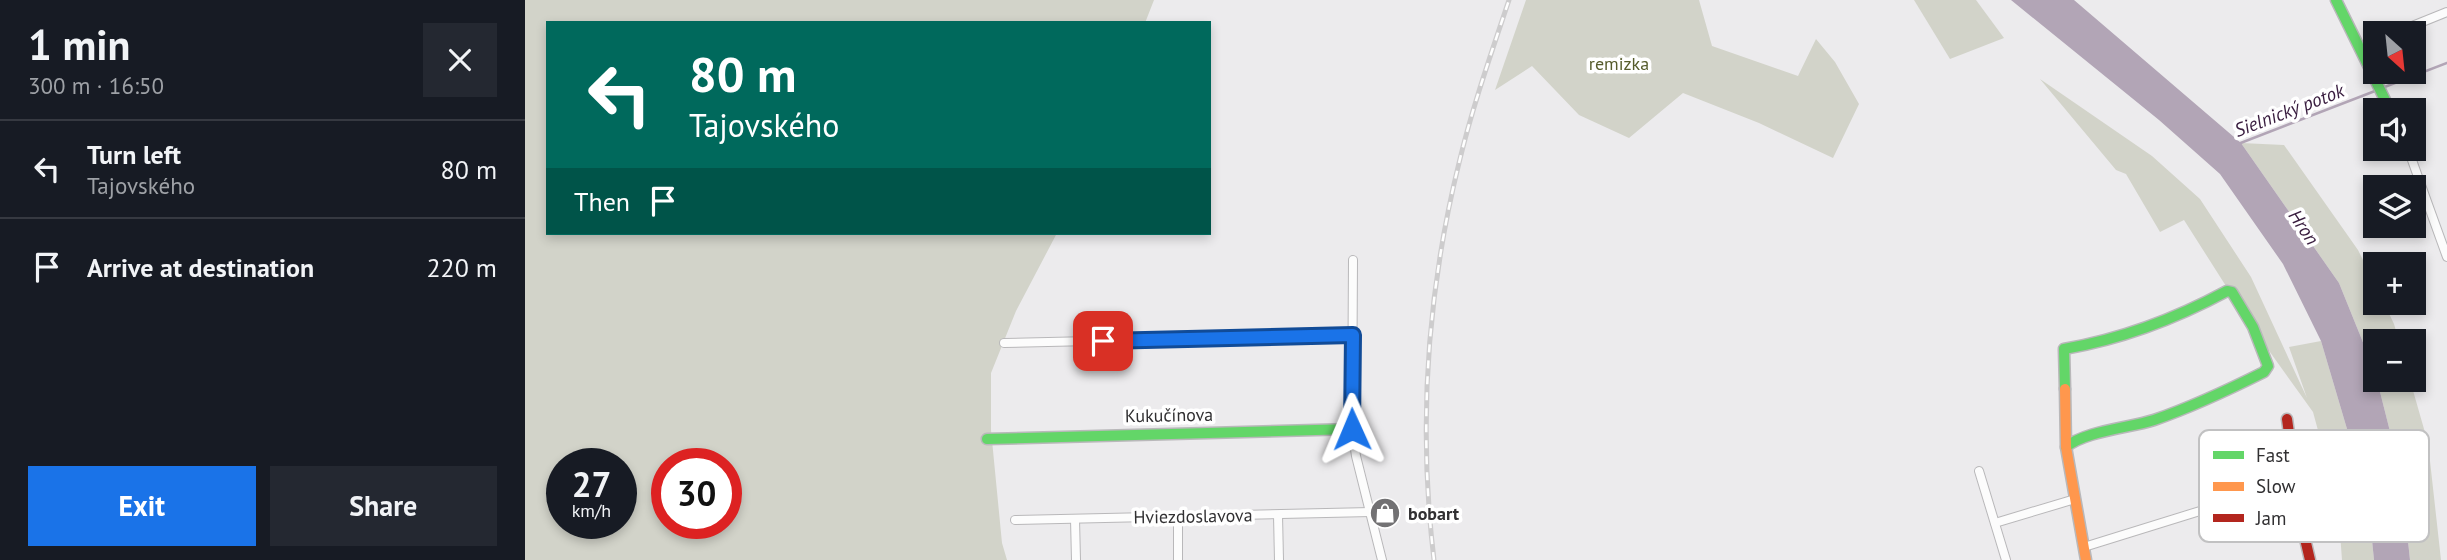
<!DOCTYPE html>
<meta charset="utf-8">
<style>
:root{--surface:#171b24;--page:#242831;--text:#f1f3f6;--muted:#9ea1a6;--line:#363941;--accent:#1a73e8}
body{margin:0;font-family:"PT Sans",sans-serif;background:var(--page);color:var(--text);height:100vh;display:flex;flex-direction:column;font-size:26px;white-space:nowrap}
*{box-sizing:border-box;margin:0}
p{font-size:23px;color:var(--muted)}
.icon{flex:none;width:38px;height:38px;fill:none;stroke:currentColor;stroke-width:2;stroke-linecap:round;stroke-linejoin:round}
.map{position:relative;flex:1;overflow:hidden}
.panel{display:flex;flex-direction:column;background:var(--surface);width:525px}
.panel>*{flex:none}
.banner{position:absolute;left:21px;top:21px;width:665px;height:214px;border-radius:0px;box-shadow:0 4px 10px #0003;background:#00695c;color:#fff;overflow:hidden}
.needle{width:46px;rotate:153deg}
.tools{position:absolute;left:1838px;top:21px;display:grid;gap:14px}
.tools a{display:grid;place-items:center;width:63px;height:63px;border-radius:0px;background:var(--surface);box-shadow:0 4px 10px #0003;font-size:35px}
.speed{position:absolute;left:21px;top:448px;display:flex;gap:14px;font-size:35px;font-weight:700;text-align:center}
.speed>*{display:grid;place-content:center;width:91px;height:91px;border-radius:50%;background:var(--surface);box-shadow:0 4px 10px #0003;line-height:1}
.speed small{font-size:18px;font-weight:400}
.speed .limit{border:10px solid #d22;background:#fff;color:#111}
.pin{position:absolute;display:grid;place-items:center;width:60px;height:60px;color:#fff;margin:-30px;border-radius:14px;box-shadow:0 4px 10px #0006}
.me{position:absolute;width:77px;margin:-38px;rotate:359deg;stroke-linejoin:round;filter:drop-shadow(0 0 5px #0008)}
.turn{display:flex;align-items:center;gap:24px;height:147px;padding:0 28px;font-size:32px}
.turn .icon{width:91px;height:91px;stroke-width:2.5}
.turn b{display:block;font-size:49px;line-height:60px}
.then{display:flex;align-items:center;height:66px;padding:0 28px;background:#0003;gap:14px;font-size:26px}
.round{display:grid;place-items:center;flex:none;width:74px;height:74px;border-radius:0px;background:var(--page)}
.overview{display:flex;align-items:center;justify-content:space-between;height:119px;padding:0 28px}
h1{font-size:42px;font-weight:700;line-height:52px}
.cta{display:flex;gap:14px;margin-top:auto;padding:14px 28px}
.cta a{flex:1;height:80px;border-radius:0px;background:var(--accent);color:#fff;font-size:28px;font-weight:700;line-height:80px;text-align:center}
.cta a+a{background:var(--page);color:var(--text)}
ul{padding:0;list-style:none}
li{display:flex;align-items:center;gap:21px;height:98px;padding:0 28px;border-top:2px solid var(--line)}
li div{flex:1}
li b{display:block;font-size:26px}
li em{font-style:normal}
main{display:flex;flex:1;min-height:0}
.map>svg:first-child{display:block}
.green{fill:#d2d3c9;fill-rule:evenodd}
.water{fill:#b2a5b6}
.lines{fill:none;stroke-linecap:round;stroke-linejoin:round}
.stream{stroke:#b2a5b6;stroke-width:2.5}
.street-casing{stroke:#b9b8ba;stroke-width:10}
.fast-casing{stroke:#b9b8ba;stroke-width:13}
.slow-casing{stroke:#b9b8ba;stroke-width:13}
.jam-casing{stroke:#b9b8ba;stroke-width:13}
.street{stroke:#fcfcfc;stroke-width:8}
.fast{stroke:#63d668;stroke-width:10}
.slow{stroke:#ff974d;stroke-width:10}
.jam{stroke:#b3261e;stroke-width:10}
.rail-casing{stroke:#cdcccd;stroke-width:5}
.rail{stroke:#fff;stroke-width:2.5;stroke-dasharray:8;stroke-linecap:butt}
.route-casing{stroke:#114b97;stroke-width:18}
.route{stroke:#1a73e8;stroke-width:12}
.labels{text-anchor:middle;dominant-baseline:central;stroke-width:7;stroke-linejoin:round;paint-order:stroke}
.park-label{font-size:18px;fill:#565c2c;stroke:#fff}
.street-label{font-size:18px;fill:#313032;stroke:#fff}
.poi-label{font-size:18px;font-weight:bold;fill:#313032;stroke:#fff;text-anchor:start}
.water-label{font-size:19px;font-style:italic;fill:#381c3e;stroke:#fff}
.key{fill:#fff;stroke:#c1c1c2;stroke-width:2}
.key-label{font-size:19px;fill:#313032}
</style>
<main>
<section class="panel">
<div class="overview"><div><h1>1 min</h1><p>300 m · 16:50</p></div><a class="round"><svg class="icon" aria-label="close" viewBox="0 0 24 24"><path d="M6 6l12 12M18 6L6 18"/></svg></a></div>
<ul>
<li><svg class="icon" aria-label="left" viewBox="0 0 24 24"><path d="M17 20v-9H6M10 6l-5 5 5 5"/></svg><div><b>Turn left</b><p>Tajovského</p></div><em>80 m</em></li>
<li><svg class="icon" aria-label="arrive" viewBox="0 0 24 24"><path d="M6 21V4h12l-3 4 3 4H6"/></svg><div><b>Arrive at destination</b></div><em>220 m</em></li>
</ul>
<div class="cta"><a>Exit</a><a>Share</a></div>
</section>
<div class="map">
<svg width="1922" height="560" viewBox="0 0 1922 560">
<rect width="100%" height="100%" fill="#ecebed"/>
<g class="green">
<path d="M0,0H629L620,23H23V233H532L491,311L466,373V430L477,543L482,560H0ZM37,464H96V523H37ZM142,464H201V523H142Z"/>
<polygon points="1001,0 1174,0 1187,46 1273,76 1291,39 1310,62 1334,104 1308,158 1234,123 1158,93 1104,138 1054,115 1007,66 970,90"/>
<polygon points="1389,0 1451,0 1479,38 1425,59"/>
<polygon points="1515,79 1627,156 1675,199 1726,277 1782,398 1764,347 1796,341 1843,500 1849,560 1817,560 1813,504 1788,412 1727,327 1659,220 1635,232 1601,174 1591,170"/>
<polygon points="1716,143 1759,145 1833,250 1850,284 1850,303 1859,303 1869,324 1874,341 1850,341 1850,372 1814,283"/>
<polygon points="1852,380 1885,380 1903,443 1916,560 1885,560 1876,475"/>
</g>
<polygon class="water" points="1486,0 1549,0 1716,143 1814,283 1850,372 1850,380 1852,380 1876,475 1885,560 1849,560 1843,500 1796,341 1758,264 1695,174 1634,120"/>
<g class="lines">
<g class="stream">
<polyline points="1857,88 1922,63"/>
<polyline points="1713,144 1850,91"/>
</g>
<g class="street-casing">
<g id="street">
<polyline points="1870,33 1922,12"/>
<polyline points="1836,48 1850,42"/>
<polyline points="1883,149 1922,257"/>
<polyline points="828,260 827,429 831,456 857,560"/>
<polyline points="479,343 828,335"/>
<polyline points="1454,471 1481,560"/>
<polyline points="753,515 754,560"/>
<polyline points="653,516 653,560"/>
<polyline points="550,519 551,560"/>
<polyline points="490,520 846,512"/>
<polyline points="1470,523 1550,499"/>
<polyline points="1559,547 1675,511"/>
</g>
</g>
<g class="fast-casing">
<g id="fast">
<polyline points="1811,0 1865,110"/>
<path d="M1540,389L1539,349C1597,339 1650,319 1702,291L1707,292L1728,327L1743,366L1739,372C1703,390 1667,407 1629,420C1604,428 1560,431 1541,447"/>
<polyline points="462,439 827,429"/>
</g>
</g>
<g class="slow-casing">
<polyline id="slow" points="1540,389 1541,447 1561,560"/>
</g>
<g class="jam-casing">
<polyline id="jam" points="1762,419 1777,526 1785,560"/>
</g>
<use href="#street" class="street"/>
<use href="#fast" class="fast"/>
<use href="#slow" class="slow"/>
<use href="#jam" class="jam"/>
<g class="rail-casing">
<path id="rail" d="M909,560C893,427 902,293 934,163C947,108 966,54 984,0"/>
</g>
<use href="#rail" class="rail"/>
</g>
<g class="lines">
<g class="route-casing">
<polyline id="route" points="578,341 828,335 827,429"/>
</g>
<use href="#route" class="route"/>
</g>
<defs>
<g id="shop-disc" transform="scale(1.575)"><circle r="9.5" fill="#727173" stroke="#fff"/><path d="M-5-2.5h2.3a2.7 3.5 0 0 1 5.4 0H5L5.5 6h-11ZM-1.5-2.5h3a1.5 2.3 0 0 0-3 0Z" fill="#fff"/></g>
</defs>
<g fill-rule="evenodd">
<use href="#shop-disc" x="860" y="513"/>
</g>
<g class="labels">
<g class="park-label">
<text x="1094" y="63">remizka</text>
</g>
<g class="street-label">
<text transform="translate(644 415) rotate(-1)">Kukučínova</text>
<text transform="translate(668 516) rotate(-1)">Hviezdoslavova</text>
</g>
<g class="poi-label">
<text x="883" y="513">bobart</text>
</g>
<g class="water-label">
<text transform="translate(1764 110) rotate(-21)">Sielnický potok</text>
<text transform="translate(1779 227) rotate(56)">Hron</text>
</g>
</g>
<rect x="1674" y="430" width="230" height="112" rx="10" class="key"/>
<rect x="1688" y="451" width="31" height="8" fill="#63d668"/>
<rect x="1688" y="482" width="31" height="9" fill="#ff974d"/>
<rect x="1688" y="514" width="31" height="8" fill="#b3261e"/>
<g class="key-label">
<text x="1731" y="462">Fast</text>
<text x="1731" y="493">Slow</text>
<text x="1731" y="525">Jam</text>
</g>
</svg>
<div class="tools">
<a><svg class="needle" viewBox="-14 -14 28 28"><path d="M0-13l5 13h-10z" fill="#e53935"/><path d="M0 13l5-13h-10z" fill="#9ea1a6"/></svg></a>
<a><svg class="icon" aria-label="sound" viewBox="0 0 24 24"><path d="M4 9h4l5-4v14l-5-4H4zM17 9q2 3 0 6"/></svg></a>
<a><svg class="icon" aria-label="layers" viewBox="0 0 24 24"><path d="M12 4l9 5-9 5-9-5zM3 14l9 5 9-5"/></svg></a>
<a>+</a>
<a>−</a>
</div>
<div class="speed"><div>27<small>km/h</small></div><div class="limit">30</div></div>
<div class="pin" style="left:578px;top:341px;background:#d93025"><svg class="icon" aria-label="arrive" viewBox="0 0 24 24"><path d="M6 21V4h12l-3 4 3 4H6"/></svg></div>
<svg class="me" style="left:827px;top:429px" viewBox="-20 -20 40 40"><path d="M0-17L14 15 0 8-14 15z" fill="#1a73e8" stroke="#fff" stroke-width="4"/></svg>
<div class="banner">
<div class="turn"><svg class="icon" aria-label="left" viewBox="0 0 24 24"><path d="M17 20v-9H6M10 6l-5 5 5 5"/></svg><div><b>80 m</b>Tajovského</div></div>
<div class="then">Then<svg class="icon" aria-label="arrive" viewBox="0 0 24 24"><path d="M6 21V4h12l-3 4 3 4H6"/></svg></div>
</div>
</div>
</main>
